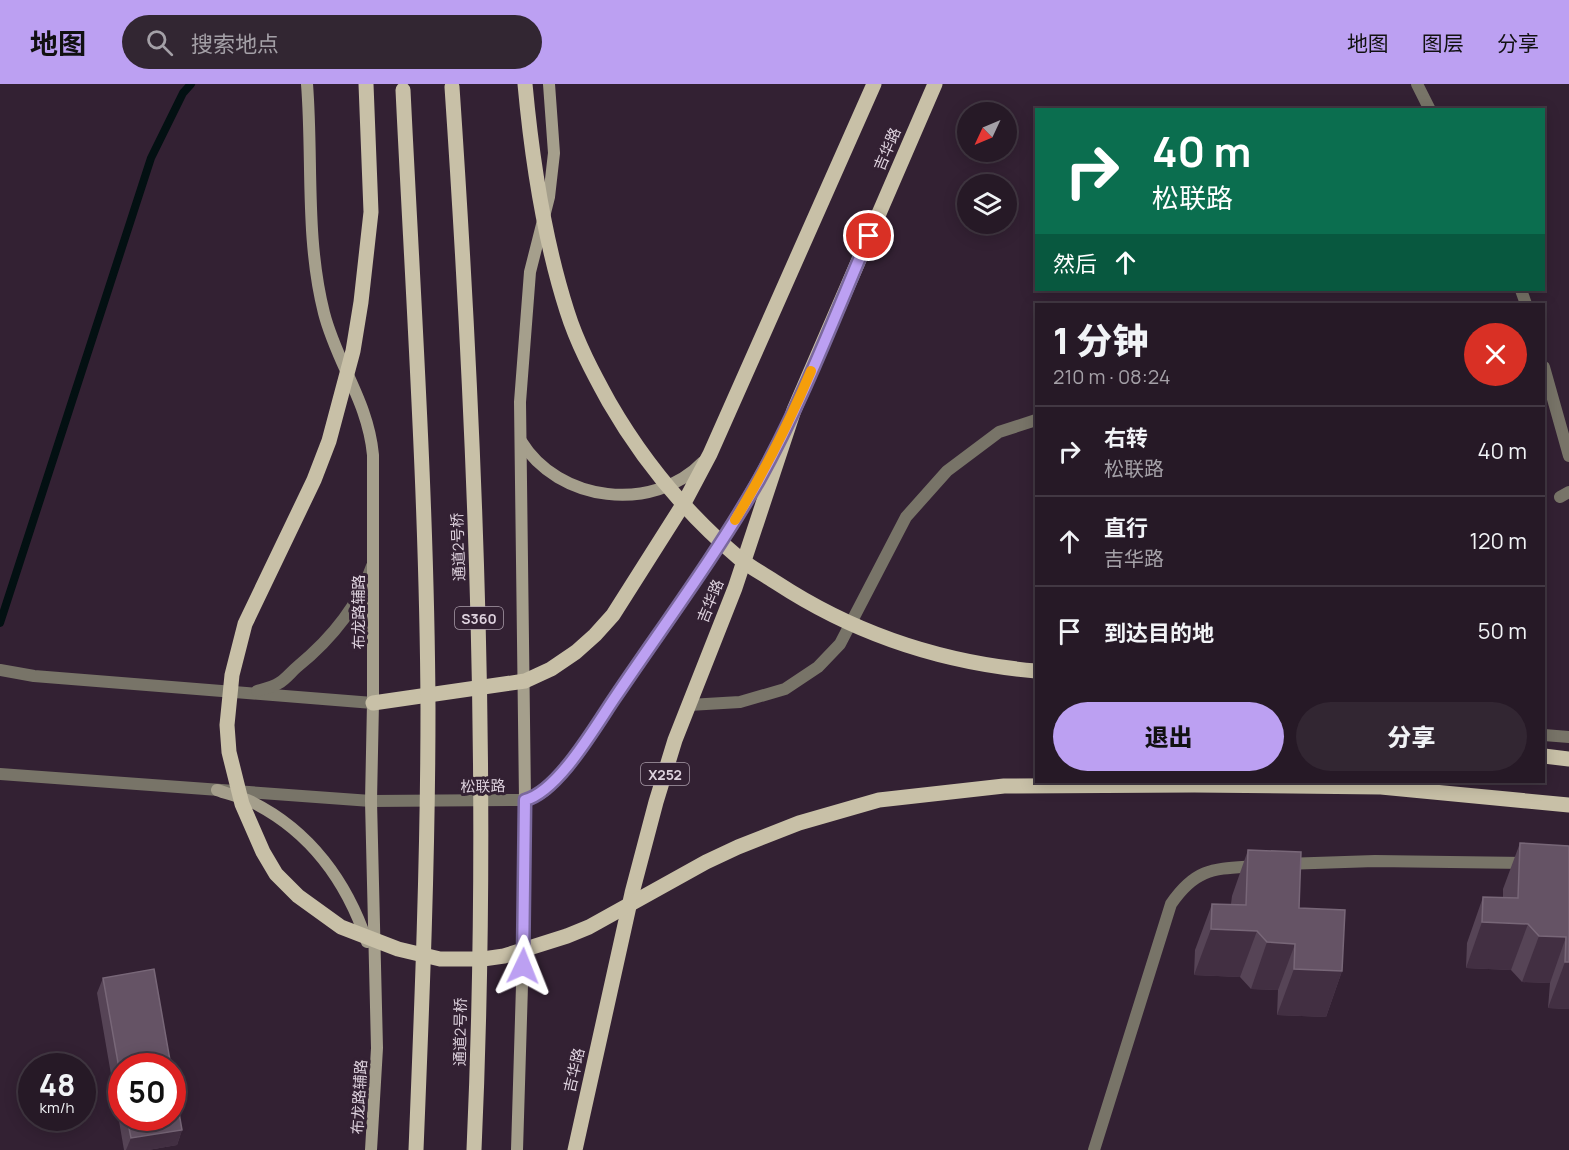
<!DOCTYPE html>
<html lang="zh">
<meta charset="utf-8">
<style>
:root{--surface:#261926;--page:#322632;--text:#f1f3f6;--muted:#a4a0a7;--line:#423843;--accent:#bca0f2}
body{margin:0;font-family:Manrope,"Noto Sans SC",sans-serif;background:var(--page);color:var(--text);height:100vh;display:flex;flex-direction:column;font-size:22px;white-space:nowrap}
*{box-sizing:border-box;margin:0}
p{font-size:20px;color:var(--muted)}
.icon{flex:none;width:33px;height:33px;fill:none;stroke:currentColor;stroke-width:2;stroke-linecap:round;stroke-linejoin:round}
.map{position:relative;flex:1;overflow:hidden}
.sheet{position:absolute;left:1035px;top:219px;width:510px;height:480px;display:flex;flex-direction:column;background:var(--surface);border-radius:0px;box-shadow:0 3px 15px #0003,0 0 0 2px var(--line)}
.sheet>*{flex:none}
.hud{position:absolute;left:1035px;top:24px;width:510px;height:183px;border-radius:0px;box-shadow:0 3px 15px #0003,0 0 0 2px var(--line);background:#0b6e4f;color:#fff;overflow:hidden}
.needle{width:39px;rotate:226deg}
.tools{position:absolute;left:957px;top:18px;display:grid;gap:12px}
.tools a{display:grid;place-items:center;width:60px;height:60px;border-radius:50%;background:var(--surface);box-shadow:0 3px 15px #0003,0 0 0 2px var(--line);font-size:30px}
.speed{position:absolute;left:18px;top:969px;display:flex;gap:12px;font-size:30px;font-weight:700;text-align:center}
.speed>*{display:grid;place-content:center;width:78px;height:78px;border-radius:50%;background:var(--surface);box-shadow:0 3px 15px #0003,0 0 0 2px var(--line);line-height:1}
.speed small{font-size:15px;font-weight:400}
.speed .limit{border:9px solid #d22;background:#fff;color:#111}
.pin{position:absolute;display:grid;place-items:center;width:51px;height:51px;color:#fff;margin:-26px;border:3px solid #fff;border-radius:50%;box-shadow:0 2px 6px #0007}
.me{position:absolute;width:66px;margin:-33px;rotate:2deg;stroke-linejoin:round;filter:drop-shadow(0 0 4px #0008)}
.turn{display:flex;align-items:center;gap:21px;height:126px;padding:0 18px;font-size:27px}
.turn .icon{width:78px;height:78px;stroke-width:2.5}
.turn b{display:block;font-size:42px;line-height:51px}
.then{display:flex;align-items:center;height:57px;padding:0 18px;background:#0003;gap:12px;font-size:22px}
.round{display:grid;place-items:center;flex:none;width:63px;height:63px;border-radius:32px;background:var(--page)}
.overview{display:flex;align-items:center;justify-content:space-between;height:102px;padding:0 18px}
h1{font-size:36px;font-weight:800;line-height:45px}
.cta{display:flex;gap:12px;margin-top:auto;padding:12px 18px}
.cta a{flex:1;height:69px;border-radius:36px;background:var(--accent);color:#111;font-size:24px;font-weight:800;line-height:69px;text-align:center}
.cta a+a{background:var(--page);color:var(--text)}
ul{padding:0;list-style:none}
li{display:flex;align-items:center;gap:18px;height:90px;padding:0 18px;border-top:2px solid var(--line)}
li div{flex:1}
li b{display:block;font-size:22px}
li em{font-style:normal}
header{display:flex;align-items:center;gap:36px;box-sizing:border-box;height:84px;padding:0 30px;background:var(--accent);color:#111}
header strong{font-size:28px}
nav{display:flex;gap:33px;margin-inline-start:auto;font-size:21px}
.search{width:420px;height:54px;background:var(--page);display:flex;align-items:center;gap:15px;box-sizing:border-box;padding:0 21px;border-radius:33px;color:var(--muted);font-size:22px}
.map>svg:first-child{display:block}
.lines{fill:none;stroke-linecap:round;stroke-linejoin:round}
.stream{stroke:#031012;stroke-width:8}
.service{stroke:#787468;stroke-width:12}
.minor{stroke:#787468;stroke-width:12}
.tertiary{stroke:#787468;stroke-width:12}
.secondary{stroke:#a59f8c;stroke-width:12}
.primary{stroke:#c8c0a7;stroke-width:15}
.primary-bridge{stroke:#c8c0a7;stroke-width:15}
.wall{fill:#564456}
.shaded-wall{fill:#422f42}
.building{fill:#655365;stroke:#786778;stroke-width:1.5}
.route-casing{stroke:#7a689d;stroke-width:15}
.route{stroke:#bca0f2;stroke-width:10}
.slow{stroke:#f59e0b;stroke-width:10}
.labels{text-anchor:middle;dominant-baseline:central;stroke-width:6;stroke-linejoin:round;paint-order:stroke}
.shield{fill:#332133;stroke:#ab9dab;stroke-width:1.5}
.shield-label{font-size:14px;font-weight:bold;fill:#ded2de}
.street-label{font-size:15px;fill:#ded2de;stroke:#332133}
</style>
<header>
<strong>地图</strong>
<div class="search"><svg class="icon" aria-label="search" viewBox="0 0 24 24"><circle cx="10" cy="10" r="6"/><path d="M15 15l6 6"/></svg>搜索地点</div>
<nav><a>地图</a><a>图层</a><a>分享</a></nav>
</header>
<div class="map">
<svg width="1569" height="1066" viewBox="0 0 1569 1066">
<rect width="100%" height="100%" fill="#332133"/>
<g class="lines">
<polyline class="stream" points="0,539 151,74 183,9 191,0"/>
<g class="service">
<polyline points="689,621 740,618 785,605 818,583 840,560 906,433 947,387 999,348 1036,336"/>
<polyline points="1544,651 1569,653"/>
<polyline points="1284,780 1375,777 1528,779"/>
<path d="M1094,1066L1171,820C1197,782 1216,785 1258,782"/>
</g>
<g class="minor">
<polyline points="1417,0 1430,26"/>
<polyline points="1521,206 1526,220"/>
<polyline points="1544,283 1569,372"/>
<polyline points="1560,413 1569,408"/>
</g>
<g class="tertiary">
<polyline points="0,586 34,592 373,619"/>
<path d="M257,607C264,605 273,603 279,599C286,595 291,588 297,583C330,556 358,523 372,482"/>
<path d="M0,690L371,717L525,716C533,714 540,711 546,706C577,677 602,631 627,595C680,518 735,443 777,359"/>
</g>
<g class="secondary">
<path d="M307,0C313,76 305,154 324,229C337,280 368,317 373,371V619L371,717L377,964L371,1066"/>
<path d="M521,357C558,418 653,430 703,378"/>
<path d="M217,706C228,710 241,713 252,718C310,747 347,798 367,858"/>
<polyline points="517,1066 524,836 525,716 520,318 530,188 549,113 554,69 549,0"/>
</g>
<g class="primary">
<polyline points="373,619 525,597 551,585 576,568 595,551 613,531 684,419 710,370 874,0"/>
<polyline points="1544,672 1569,675"/>
<polyline points="575,1066 632,809 656,718 675,656 735,504 794,326 935,0"/>
</g>
<g class="primary-bridge">
<polyline points="366,0 371,128 361,218 353,267 329,357 314,396 245,540 232,591 227,641 229,668 242,720 263,768 276,790 298,812 341,843 398,865 440,875 483,875 504,872 567,852 589,843 706,778 738,763 799,739 879,716 1004,702 1194,701 1381,703 1569,721"/>
<path d="M525,0C532,76 544,155 567,227C577,259 593,289 609,318C643,377 687,430 739,474C751,484 765,491 777,499C855,550 944,579 1036,587"/>
<path d="M452,3C476,357 490,711 474,1066"/>
<path d="M403,6C413,212 427,418 428,624C428,771 422,919 416,1066"/>
</g>
</g>
<g class="wall">
<polygon points="1520,759 1569,762 1569,925 1548,924 1550,899 1522,898 1511,886 1466,884 1467,859 1483,813 1503,814 1503,805"/>
<polygon points="1248,766 1342,887 1326,933 1277,931 1278,906 1251,905 1240,893 1194,891 1195,866 1212,820 1231,820 1232,812"/>
<polygon points="103,894 122,982 122,1034 172,1034 182,1046 177,1061 148,1066 124,1066 97,909"/>
</g>
<g class="shaded-wall">
<polygon points="1482,838 1528,840 1511,886 1466,884"/>
<polygon points="1211,845 1257,847 1240,893 1194,891"/>
<polygon points="1539,852 1566,853 1550,899 1522,898"/>
<polygon points="1267,858 1295,860 1278,906 1251,905"/>
<polygon points="1565,878 1569,878 1569,925 1548,924"/>
<polygon points="1294,885 1342,887 1326,933 1277,931"/>
<polygon points="182,1046 177,1061 148,1066 126,1066 131,1054"/>
</g>
<g class="building">
<polygon points="1520,759 1569,762 1569,878 1565,878 1566,853 1539,852 1528,840 1482,838 1483,813 1518,814"/>
<polygon points="1248,766 1301,768 1299,824 1345,826 1342,887 1294,885 1295,860 1267,858 1257,847 1211,845 1212,820 1246,821"/>
<polygon points="154,885 171,982 122,982 122,1001 103,894"/>
<polygon points="172,989 182,1046 131,1054 127,1034 172,1034"/>
</g>
<g class="lines">
<g class="route-casing">
<path id="route" d="M523,882L525,716C559,707 596,641 616,612C664,541 716,471 759,396C802,318 834,234 869,152"/>
</g>
<use href="#route" class="route"/>
<path class="slow" d="M735,436C764,388 789,339 811,287"/>
</g>
<g class="labels">
<g class="shield">
<rect x="455" y="523" width="48" height="22" rx="4.5"/>
<rect x="641" y="679" width="48" height="22" rx="4.5"/>
</g>
<g class="shield-label">
<text x="479" y="534">S360</text>
<text x="665" y="690">X252</text>
</g>
<g class="street-label">
<text transform="translate(887 65) rotate(-67)">吉华路</text>
<text transform="translate(458 463) rotate(-92)">通道2号桥</text>
<text transform="translate(710 517) rotate(-68)">吉华路</text>
<text transform="translate(358 528) rotate(-90)">布龙路辅路</text>
<text transform="translate(483 702) rotate(-1)">松联路</text>
<text transform="translate(460 948) rotate(-89)">通道2号桥</text>
<text transform="translate(574 986) rotate(-77)">吉华路</text>
<text transform="translate(359 1013) rotate(-87)">布龙路辅路</text>
</g>
</g>
</svg>
<div class="tools">
<a><svg class="needle" viewBox="-14 -14 28 28"><path d="M0-13l5 13h-10z" fill="#e53935"/><path d="M0 13l5-13h-10z" fill="#a4a0a7"/></svg></a>
<a><svg class="icon" aria-label="layers" viewBox="0 0 24 24"><path d="M12 4l9 5-9 5-9-5zM3 14l9 5 9-5"/></svg></a>
</div>
<div class="speed"><div>48<small>km/h</small></div><div class="limit">50</div></div>
<div class="pin" style="left:869px;top:152px;background:#d93025"><svg class="icon" aria-label="arrive" viewBox="0 0 24 24"><path d="M6 21V4h12l-3 4 3 4H6"/></svg></div>
<svg class="me" style="left:523px;top:882px" viewBox="-20 -20 40 40"><path d="M0-17L14 15 0 8-14 15z" fill="#bca0f2" stroke="#fff" stroke-width="4"/></svg>
<div class="hud">
<div class="turn"><svg class="icon" aria-label="right" viewBox="0 0 24 24"><path d="M7 20v-9h11M14 6l5 5-5 5"/></svg><div><b>40 m</b>松联路</div></div>
<div class="then">然后<svg class="icon" aria-label="ahead" viewBox="0 0 24 24"><path d="M12 20V5M6 11l6-6 6 6"/></svg></div>
</div>
<section class="sheet">
<div class="overview"><div><h1>1 分钟</h1><p>210 m · 08:24</p></div><a class="round" style="background:#d93025;color:#fff"><svg class="icon" aria-label="close" viewBox="0 0 24 24"><path d="M6 6l12 12M18 6L6 18"/></svg></a></div>
<ul>
<li><svg class="icon" aria-label="right" viewBox="0 0 24 24"><path d="M7 20v-9h11M14 6l5 5-5 5"/></svg><div><b>右转</b><p>松联路</p></div><em>40 m</em></li>
<li><svg class="icon" aria-label="ahead" viewBox="0 0 24 24"><path d="M12 20V5M6 11l6-6 6 6"/></svg><div><b>直行</b><p>吉华路</p></div><em>120 m</em></li>
<li><svg class="icon" aria-label="arrive" viewBox="0 0 24 24"><path d="M6 21V4h12l-3 4 3 4H6"/></svg><div><b>到达目的地</b></div><em>50 m</em></li>
</ul>
<div class="cta"><a>退出</a><a>分享</a></div>
</section>
</div>
